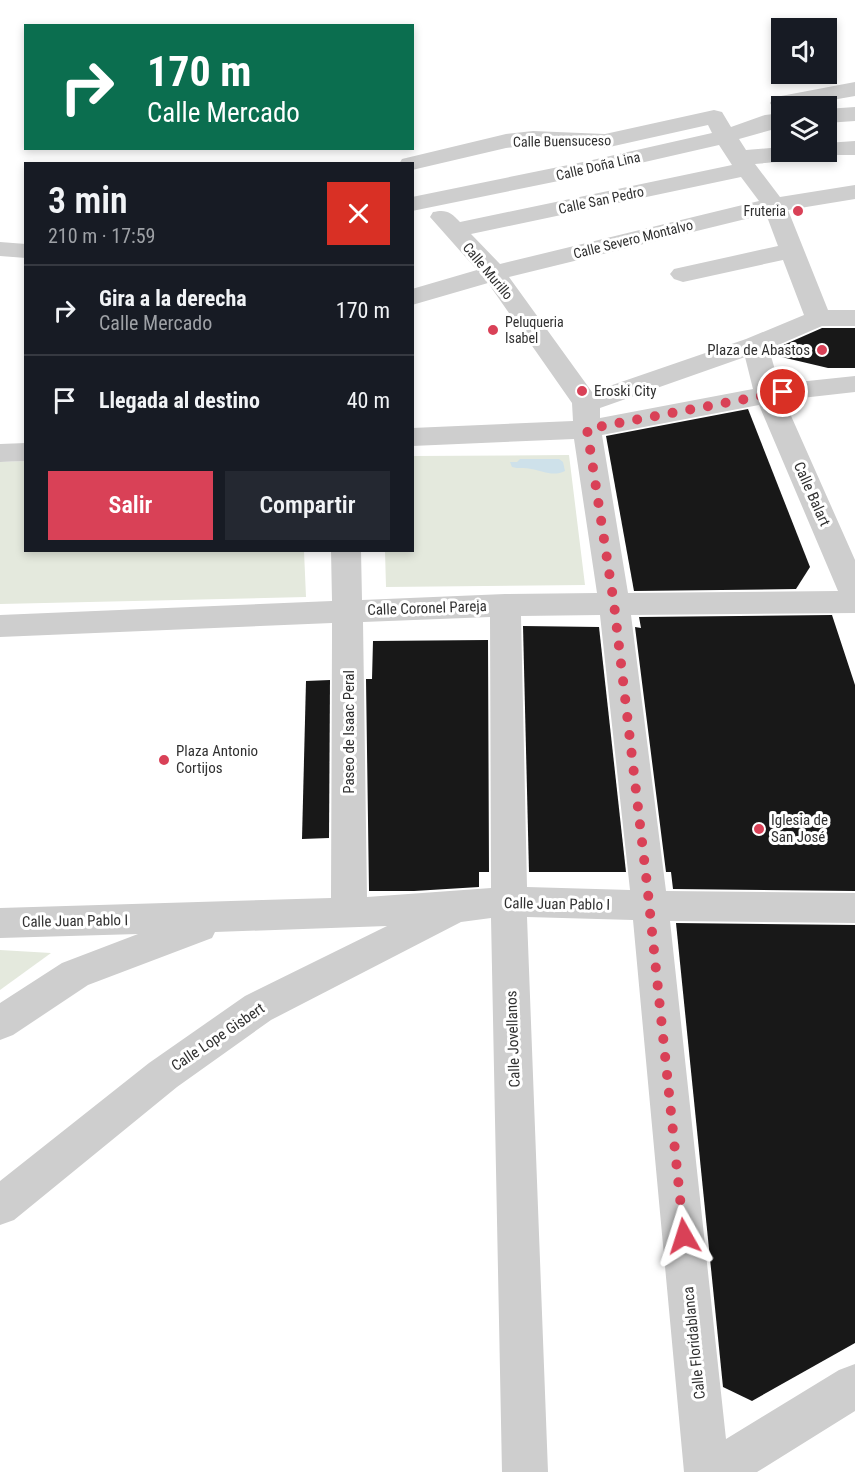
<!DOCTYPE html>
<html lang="es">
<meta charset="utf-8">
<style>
:root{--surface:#171b24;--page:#242831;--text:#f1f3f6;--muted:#9ea1a6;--line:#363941;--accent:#d94157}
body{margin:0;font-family:"Roboto Condensed",sans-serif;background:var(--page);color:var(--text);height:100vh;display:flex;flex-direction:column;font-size:22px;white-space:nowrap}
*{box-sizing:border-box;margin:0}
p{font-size:20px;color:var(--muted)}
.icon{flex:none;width:33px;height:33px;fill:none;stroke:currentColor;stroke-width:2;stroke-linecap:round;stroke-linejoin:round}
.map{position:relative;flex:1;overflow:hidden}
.sheet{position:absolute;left:24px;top:162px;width:390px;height:390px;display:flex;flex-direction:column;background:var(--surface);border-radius:0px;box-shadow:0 3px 9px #0003}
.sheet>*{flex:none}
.guide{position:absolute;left:24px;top:24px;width:390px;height:126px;border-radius:0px;box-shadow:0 3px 9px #0003;background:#0b6e4f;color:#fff;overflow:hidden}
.buttons{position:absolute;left:771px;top:18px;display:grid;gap:12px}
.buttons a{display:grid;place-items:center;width:66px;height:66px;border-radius:0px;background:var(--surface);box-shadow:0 3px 9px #0003;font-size:30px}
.pin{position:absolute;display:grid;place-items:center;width:51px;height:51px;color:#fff;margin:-26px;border:3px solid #fff;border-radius:50%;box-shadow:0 2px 6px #0007}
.me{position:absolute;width:66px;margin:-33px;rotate:354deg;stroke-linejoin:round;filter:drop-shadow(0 0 4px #0008)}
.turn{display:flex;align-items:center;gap:21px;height:126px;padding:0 24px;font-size:27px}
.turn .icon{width:78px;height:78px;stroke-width:2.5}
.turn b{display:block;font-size:42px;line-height:51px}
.round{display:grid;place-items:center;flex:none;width:63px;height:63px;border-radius:0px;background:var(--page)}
.headline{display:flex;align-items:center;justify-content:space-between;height:102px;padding:0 24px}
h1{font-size:36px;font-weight:600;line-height:45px}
.button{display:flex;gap:12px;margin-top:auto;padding:12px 24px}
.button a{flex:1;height:69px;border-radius:0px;background:var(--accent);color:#fff;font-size:24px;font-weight:600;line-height:69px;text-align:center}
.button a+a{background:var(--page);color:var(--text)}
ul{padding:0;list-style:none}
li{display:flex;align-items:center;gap:18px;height:90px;padding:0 24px;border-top:2px solid var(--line)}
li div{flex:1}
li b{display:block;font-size:22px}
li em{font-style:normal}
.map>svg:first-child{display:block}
.green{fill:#e4e9dd}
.water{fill:#cee1ea}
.building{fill:#181818}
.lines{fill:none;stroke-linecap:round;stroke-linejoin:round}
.minor{fill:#cecece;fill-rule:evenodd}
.route{stroke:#d94157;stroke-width:10;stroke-dasharray:0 18}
.poi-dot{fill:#d94157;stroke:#fff;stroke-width:2}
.labels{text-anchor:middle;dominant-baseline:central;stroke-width:6;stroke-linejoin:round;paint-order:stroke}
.far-street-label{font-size:14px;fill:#313131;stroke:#fff}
.far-poi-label{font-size:14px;fill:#313131;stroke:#fff;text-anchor:end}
.poi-label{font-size:15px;fill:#313131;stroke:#fff;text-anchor:start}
.street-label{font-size:15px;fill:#313131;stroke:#fff}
</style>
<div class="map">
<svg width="855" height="1472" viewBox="0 0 855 1472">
<rect width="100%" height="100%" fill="#fff"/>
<g class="green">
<polygon points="569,455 585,585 386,587 385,551 412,550 413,456"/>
<polygon points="25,461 26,550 304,551 306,597 0,604 0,462"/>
<polygon points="0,950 51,953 0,990"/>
</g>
<path class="water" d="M520,459H559L563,462L565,471C553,477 543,471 531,469C525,467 518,469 512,467L510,462H517Z"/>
<g class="building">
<polygon points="822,328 855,328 855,368 828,368 773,355 772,350"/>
<polygon points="748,409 810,567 796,589 634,591 606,436"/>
<polygon points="832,615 855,685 855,891 673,889 671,872 666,872 635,627 641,628 639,617"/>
<polygon points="523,626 599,627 626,872 529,872"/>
<polygon points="488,640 489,872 479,872 479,887 414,891 369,891 366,679 372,679 373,641"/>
<polygon points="330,680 329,838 302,839 306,681"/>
<polygon points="676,923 855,925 855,1343 752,1401 723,1387"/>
</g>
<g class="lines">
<g class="minor">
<polygon points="855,82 855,96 798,106 782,106 782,112 775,111 770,103 773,98 781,96"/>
<polygon points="855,107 855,121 826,123 826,109"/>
<path d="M714,110L722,112L731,127L765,115L782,113V127L739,139L746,150L782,147V152H826V143L855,141V155H819L810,159L755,164L780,197L855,185V199L788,210L828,310H855V326H822L769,349L779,384L855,376V392L784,400L855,560V613L631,615L666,891L855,893V923L670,921L726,1439L839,1370L855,1364V1411L757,1472H684L633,920L527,917L548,1472H502L491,918L461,922L271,1020L177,1087L14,1220L0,1225V1181L149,1063L245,996L387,926L215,932L212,938L88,985L13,1035L0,1040V1003L62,963L138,934L0,938V908L331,898L332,639V623L0,637V615L332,601L331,550H361L362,600L505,594L597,593L574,439L412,446V428L573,421L572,403L488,283L412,305V289L477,270L430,217L433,212C446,209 451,212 460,222L732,165L719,145L588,175L412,211V197L588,161L712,133L708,125L605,148L533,145L506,148L412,170V164H399L402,159L506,134L533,131L605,134ZM741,177L759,201L500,264L471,234ZM766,214L778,246L674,269L670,274L674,279L683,282L783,260L804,315L746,339L592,392L509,277ZM745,357L753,389L600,418V408ZM759,405L838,591L628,593L602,435ZM600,615L630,890L527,887L521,616ZM490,617L491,888L367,897L363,622Z"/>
<polygon points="0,242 26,244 26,258 0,256"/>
<polygon points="26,443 26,461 0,462 0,444"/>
</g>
</g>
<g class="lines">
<polyline class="route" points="684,1236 647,884 614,604 587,429 783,392"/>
</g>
<g class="poi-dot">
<circle cx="798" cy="211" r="6"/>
<circle cx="493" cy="330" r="6"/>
<circle cx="822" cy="350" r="6"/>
<circle cx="582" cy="391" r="6"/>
<circle cx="164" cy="760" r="6"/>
<circle cx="759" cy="829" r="6"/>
</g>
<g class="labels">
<g class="far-street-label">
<text transform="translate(562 141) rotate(-1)">Calle Buensuceso</text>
<text transform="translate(598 166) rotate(-13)">Calle Doña Lina</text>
<text transform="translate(601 200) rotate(-12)">Calle San Pedro</text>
<text transform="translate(633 239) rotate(-14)">Calle Severo Montalvo</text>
<text transform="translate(488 271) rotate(50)">Calle Murillo</text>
</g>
<g class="far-poi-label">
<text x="786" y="211">Fruteria</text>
<text x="505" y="322" text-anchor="start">Peluqueria<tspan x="505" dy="16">Isabel</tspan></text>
</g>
<g class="poi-label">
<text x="810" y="350" text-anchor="end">Plaza de Abastos</text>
<text x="594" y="391">Eroski City</text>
<text x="176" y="751">Plaza Antonio<tspan x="176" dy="17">Cortijos</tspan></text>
<text x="771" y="820">Iglesia de<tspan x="771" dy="17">San José</tspan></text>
</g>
<g class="street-label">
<text transform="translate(812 494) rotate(66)">Calle Balart</text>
<text transform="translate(427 608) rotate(-2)">Calle Coronel Pareja</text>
<text transform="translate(349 732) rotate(-90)">Paseo de Isaac Peral</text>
<text transform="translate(557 904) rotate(1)">Calle Juan Pablo I</text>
<text transform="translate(75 921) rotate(-1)">Calle Juan Pablo I</text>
<text transform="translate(218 1037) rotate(-34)">Calle Lope Gisbert</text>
<text transform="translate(513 1039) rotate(-92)">Calle Jovellanos</text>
<text transform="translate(694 1343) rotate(-96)">Calle Floridablanca</text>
</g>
</g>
</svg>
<div class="buttons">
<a><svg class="icon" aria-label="sound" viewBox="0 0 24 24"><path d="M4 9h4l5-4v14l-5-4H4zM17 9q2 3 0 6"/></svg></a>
<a><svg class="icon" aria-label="layers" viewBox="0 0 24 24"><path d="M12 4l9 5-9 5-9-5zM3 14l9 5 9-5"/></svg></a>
</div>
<div class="pin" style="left:783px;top:392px;background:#d93025"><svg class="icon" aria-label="arrive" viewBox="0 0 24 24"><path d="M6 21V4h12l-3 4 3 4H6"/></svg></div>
<svg class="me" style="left:684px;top:1236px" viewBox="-20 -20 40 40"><path d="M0-17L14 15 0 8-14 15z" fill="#d94157" stroke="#fff" stroke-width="4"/></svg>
<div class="guide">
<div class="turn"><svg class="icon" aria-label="right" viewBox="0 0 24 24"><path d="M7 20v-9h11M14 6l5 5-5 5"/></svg><div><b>170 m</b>Calle Mercado</div></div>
</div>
<section class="sheet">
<div class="headline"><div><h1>3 min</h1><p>210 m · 17:59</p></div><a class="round" style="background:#d93025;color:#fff"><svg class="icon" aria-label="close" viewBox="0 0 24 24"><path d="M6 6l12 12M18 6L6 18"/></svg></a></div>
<ul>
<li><svg class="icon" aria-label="right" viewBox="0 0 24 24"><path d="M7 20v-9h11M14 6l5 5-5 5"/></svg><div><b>Gira a la derecha</b><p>Calle Mercado</p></div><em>170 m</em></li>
<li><svg class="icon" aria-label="arrive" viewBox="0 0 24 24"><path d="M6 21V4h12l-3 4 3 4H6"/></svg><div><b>Llegada al destino</b></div><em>40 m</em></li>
</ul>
<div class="button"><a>Salir</a><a>Compartir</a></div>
</section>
</div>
